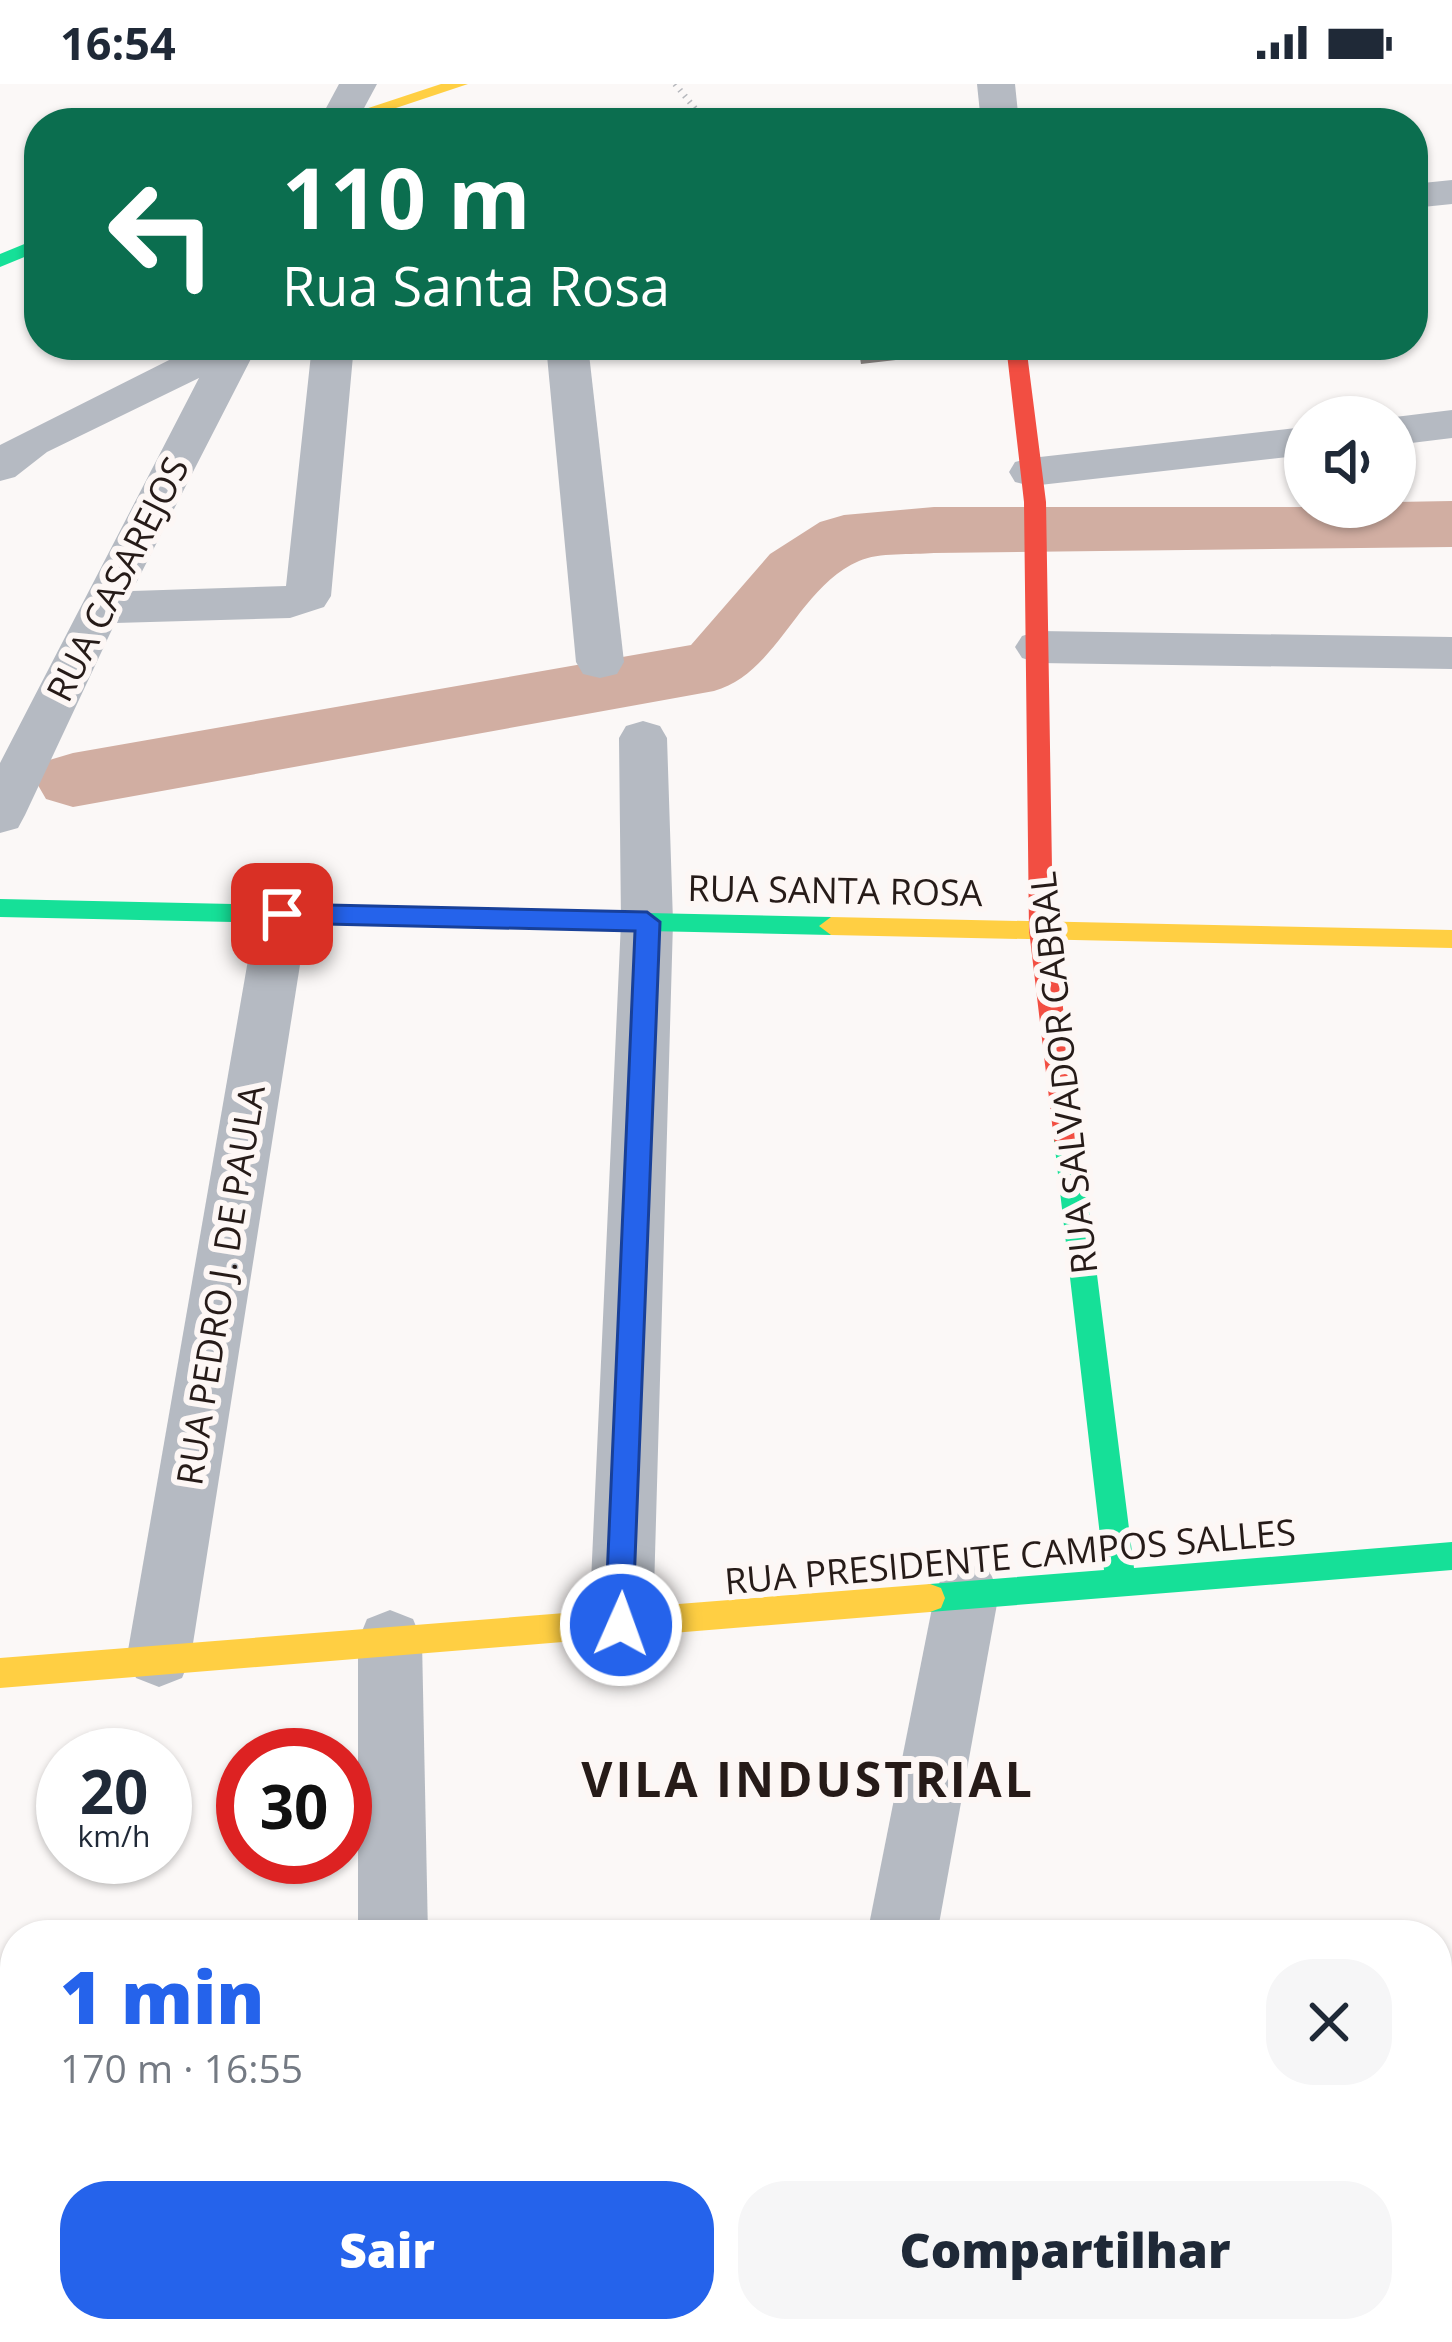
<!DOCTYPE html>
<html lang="pt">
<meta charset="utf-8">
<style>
:root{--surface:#fff;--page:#f6f6f7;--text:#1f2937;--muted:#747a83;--accent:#2563eb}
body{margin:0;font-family:"Open Sans",sans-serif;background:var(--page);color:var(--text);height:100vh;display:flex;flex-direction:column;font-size:45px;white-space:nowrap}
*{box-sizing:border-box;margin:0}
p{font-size:39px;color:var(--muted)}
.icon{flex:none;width:66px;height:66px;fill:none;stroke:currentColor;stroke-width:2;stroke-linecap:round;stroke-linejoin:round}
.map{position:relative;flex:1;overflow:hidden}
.panel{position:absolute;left:0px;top:1836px;width:1452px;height:423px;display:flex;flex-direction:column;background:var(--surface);border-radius:48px 48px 0 0;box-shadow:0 3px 9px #0004}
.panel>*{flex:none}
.top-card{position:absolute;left:24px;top:24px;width:1404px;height:252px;border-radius:48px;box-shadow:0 3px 9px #0004;background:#0b6e4f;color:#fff;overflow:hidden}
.tools{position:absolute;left:1284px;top:312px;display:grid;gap:24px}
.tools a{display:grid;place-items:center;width:132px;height:132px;border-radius:50%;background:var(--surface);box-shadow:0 3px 9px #0004;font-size:60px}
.speed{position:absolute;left:36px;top:1644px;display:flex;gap:24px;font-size:60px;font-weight:700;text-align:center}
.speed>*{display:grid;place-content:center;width:156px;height:156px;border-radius:50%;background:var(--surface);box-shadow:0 3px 9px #0004;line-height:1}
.speed small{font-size:30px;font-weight:400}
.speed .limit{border:18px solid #d22;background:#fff;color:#111}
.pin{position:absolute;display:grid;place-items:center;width:102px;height:102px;color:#fff;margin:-51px;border-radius:24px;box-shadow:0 6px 18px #0006}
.me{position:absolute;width:132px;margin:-66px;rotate:2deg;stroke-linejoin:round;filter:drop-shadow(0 0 9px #0008)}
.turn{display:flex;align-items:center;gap:42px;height:252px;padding:0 60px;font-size:54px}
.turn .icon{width:156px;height:156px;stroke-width:2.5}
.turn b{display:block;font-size:84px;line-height:102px}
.round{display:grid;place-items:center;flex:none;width:126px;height:126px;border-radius:48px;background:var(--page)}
.head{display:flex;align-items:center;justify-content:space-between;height:204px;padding:0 60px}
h1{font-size:72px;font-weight:800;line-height:90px;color:var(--accent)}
.button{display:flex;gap:24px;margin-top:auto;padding:24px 60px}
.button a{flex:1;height:138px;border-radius:48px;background:var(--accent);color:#fff;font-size:48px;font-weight:800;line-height:138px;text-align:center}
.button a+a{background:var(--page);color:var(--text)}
.status{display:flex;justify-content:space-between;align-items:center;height:84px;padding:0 60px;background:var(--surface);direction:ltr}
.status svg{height:33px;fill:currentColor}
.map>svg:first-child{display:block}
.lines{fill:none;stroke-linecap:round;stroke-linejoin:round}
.river{fill:#d1aea2;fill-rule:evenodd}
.path{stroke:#b5b7bc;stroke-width:6;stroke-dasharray:1.5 6;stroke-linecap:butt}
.street{fill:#b5bac2;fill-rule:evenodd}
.fast{fill:#16e098;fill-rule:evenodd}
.slow{fill:#ffcf43;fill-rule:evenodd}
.jam{fill:#f24e42;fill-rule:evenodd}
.wall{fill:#8d8886}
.route{fill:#2563eb;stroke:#184099;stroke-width:3}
.labels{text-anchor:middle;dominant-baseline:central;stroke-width:12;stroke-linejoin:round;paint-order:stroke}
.street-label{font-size:36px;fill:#261b18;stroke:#fdf7f5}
.district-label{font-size:48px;font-weight:bold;letter-spacing:3px;fill:#261b18;stroke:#fdf7f5}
</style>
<div class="status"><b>16:54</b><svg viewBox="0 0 49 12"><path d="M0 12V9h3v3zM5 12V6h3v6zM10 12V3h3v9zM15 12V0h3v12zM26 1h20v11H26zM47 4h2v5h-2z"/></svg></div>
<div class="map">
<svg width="1452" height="2258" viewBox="0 0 1452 2258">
<rect width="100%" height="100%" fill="#fbf8f7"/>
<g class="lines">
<path class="river" d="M1452,417V463L934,469C912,471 879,468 859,477C797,504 778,589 714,607L73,723L46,715L35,696L46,677L73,669L691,561L770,470L820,438L844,431L934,423H1395V418Z"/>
<polyline class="path" points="675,0 707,39"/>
<g class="street">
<polygon points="339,0 377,0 356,39 318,39"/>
<polygon points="977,0 1015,0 1019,39 981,39"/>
<polygon points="1452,96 1452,120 1413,124 1413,100"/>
<polygon points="199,261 258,261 132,507 286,502 312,261 354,261 331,512 324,523 290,534 115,539 25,731 18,744 0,749 0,679 199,294 47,368 15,393 0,397 0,361"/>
<polygon points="546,261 588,261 624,578 617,590 600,594 583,590 576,578"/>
<polygon points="1452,326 1452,354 1395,361 1395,333"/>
<polygon points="1305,343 1305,371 1031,402 1015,398 1009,388 1015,378 1031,374"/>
<polygon points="1039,547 1452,553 1452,585 1039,579 1022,574 1015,563 1022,552"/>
<polygon points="643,637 660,642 667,654 673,838 653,1542 644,1564 621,1572 598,1564 589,1542 621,838 619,654 626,642"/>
<polygon points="282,810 300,816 308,830 191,1572 182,1594 159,1603 136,1594 127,1572 256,830 264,816"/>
<polygon points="967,1479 990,1488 999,1509 937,1851 867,1851 935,1509 944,1488"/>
<polygon points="390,1526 413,1535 422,1557 428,1851 358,1851 358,1557 367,1535"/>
<polygon points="1452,2086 1452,2161 1437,2167 1437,2092"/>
<polygon points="360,2244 436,2244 437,2258 361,2258"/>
<polygon points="790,2244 866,2244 863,2258 787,2258"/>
<polygon points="1077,2244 1228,2244 1223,2258 1072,2258"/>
</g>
<g class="fast">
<polygon points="39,154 39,167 0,183 0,170"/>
<polygon points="0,815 831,833 843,842 831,851 0,833"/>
<polygon points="1067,1045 1076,1048 1080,1056 1134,1484 1452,1458 1452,1486 930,1528 919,1524 915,1514 919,1504 930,1500 1104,1486 1054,1056 1058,1048"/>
</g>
<g class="slow">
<polygon points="441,0 468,0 351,39 323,39"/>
<polygon points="831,833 1452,846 1452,864 831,851 819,842"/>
<polygon points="930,1500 941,1504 945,1514 941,1524 930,1528 0,1604 0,1574"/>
</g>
<polygon class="jam" points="1006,261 1026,261 1046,418 1053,846 1080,1056 1076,1064 1058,1064 1054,1056 1029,846 1024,418"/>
</g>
<polygon class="wall" points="858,261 949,261 948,270 861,280"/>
<polygon class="route" points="282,820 647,828 660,838 632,1552 621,1556 610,1552 605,1541 635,847 282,839 269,830"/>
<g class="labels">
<g class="street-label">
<text transform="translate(117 495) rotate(-63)">RUA CASAREJOS</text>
<text transform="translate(835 806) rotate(1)">RUA SANTA ROSA</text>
<text transform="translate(1063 989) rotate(-96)">RUA SALVADOR CABRAL</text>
<text transform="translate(220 1201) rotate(-81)">RUA PEDRO J. DE PAULA</text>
<text transform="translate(1010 1472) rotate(-5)">RUA PRESIDENTE CAMPOS SALLES</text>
</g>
<g class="district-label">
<text x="808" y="1694">VILA INDUSTRIAL</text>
</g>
</g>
</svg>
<div class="tools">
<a><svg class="icon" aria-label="sound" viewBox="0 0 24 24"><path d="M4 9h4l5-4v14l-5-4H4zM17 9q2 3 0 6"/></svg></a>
</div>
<div class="speed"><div>20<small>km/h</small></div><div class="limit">30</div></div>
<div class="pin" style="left:282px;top:830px;background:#d93025"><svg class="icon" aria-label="arrive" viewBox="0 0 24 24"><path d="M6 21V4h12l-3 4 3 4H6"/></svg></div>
<svg class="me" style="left:621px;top:1541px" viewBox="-20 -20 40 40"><circle r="17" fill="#2563eb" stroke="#fff" stroke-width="3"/><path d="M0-11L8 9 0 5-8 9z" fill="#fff"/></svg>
<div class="top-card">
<div class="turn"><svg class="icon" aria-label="left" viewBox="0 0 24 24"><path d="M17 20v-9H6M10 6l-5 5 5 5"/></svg><div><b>110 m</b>Rua Santa Rosa</div></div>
</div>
<section class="panel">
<div class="head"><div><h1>1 min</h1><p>170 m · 16:55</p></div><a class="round"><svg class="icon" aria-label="close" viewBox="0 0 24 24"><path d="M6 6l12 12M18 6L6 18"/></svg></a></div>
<div class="button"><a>Sair</a><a>Compartilhar</a></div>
</section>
</div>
